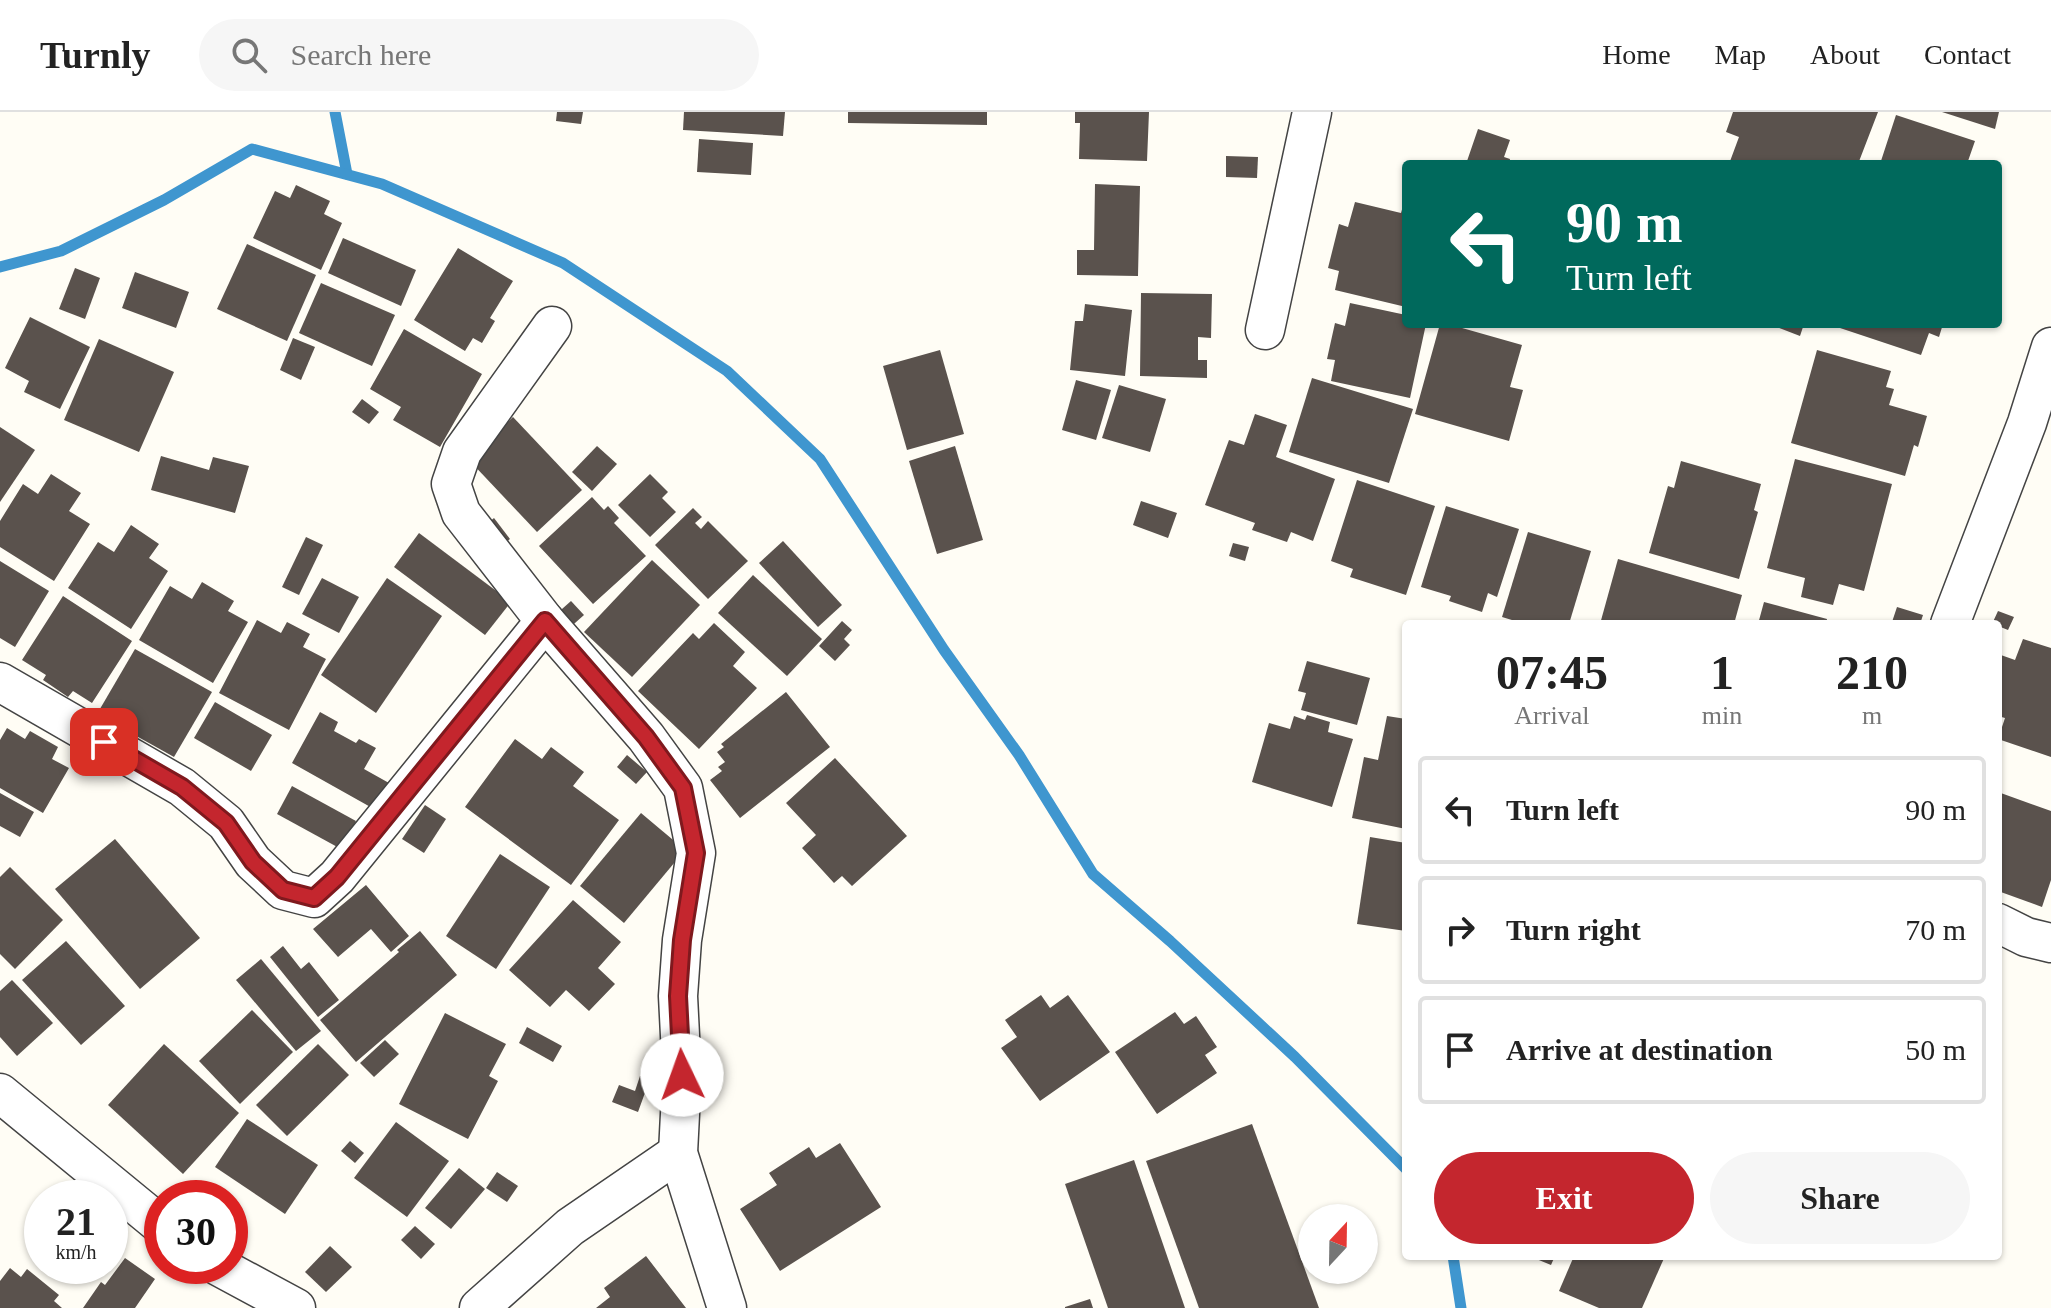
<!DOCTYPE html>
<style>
:root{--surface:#fff;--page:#f6f6f6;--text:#222;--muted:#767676;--line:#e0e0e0;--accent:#c4262e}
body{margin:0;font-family:Georgia,serif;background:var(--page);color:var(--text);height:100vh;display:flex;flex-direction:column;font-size:30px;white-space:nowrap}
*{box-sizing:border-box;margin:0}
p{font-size:26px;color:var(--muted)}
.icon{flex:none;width:44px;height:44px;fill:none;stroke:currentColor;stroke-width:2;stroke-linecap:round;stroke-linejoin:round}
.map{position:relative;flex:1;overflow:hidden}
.side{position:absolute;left:1402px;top:508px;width:600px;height:640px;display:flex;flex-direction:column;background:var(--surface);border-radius:8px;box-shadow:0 2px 6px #0004}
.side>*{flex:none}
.hud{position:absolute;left:1402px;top:48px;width:600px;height:168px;border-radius:8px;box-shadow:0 2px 6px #0004;background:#00695c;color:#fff;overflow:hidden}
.needle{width:52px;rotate:22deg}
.controls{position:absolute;left:1298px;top:1092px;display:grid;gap:16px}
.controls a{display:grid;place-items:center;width:80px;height:80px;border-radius:50%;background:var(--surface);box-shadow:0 2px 6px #0004;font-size:40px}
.speed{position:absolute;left:24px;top:1068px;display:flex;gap:16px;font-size:40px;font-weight:700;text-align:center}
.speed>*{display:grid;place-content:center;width:104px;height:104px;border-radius:50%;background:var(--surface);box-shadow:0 2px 6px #0004;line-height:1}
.speed small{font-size:20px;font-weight:400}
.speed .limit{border:12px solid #d22;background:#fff;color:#111}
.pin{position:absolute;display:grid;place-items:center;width:68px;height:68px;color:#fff;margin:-34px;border-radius:16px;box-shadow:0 4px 12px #0006}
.me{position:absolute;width:88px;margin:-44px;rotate:357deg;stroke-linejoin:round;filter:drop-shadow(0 0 6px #0008)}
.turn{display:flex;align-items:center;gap:28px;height:168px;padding:0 32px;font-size:36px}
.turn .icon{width:104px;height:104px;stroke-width:2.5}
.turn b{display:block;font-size:56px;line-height:68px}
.eta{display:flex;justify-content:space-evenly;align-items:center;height:136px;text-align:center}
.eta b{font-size:48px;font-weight:600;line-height:56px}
.action{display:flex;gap:16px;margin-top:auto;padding:16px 32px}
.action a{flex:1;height:92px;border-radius:48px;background:var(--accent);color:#fff;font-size:32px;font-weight:600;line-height:92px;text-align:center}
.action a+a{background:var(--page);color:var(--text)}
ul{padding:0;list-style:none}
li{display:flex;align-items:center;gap:24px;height:108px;margin:0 16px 12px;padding:0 16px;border:4px solid var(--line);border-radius:8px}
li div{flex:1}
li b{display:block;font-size:30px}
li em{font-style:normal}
header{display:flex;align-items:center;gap:48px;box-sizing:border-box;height:112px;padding:0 40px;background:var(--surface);border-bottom:2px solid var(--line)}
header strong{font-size:38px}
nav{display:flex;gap:44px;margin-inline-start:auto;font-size:28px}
.search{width:560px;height:72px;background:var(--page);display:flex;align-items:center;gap:20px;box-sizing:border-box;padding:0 28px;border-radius:44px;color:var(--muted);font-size:30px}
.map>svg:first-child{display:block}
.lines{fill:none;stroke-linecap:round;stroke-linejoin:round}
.stream{stroke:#3f96cf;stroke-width:11}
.building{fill:#5a524d}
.minor-casing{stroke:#444;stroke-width:41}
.minor{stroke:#fff;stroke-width:38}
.route-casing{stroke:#7f191e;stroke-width:20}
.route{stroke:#c4262e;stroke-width:14}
</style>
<header>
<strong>Turnly</strong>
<div class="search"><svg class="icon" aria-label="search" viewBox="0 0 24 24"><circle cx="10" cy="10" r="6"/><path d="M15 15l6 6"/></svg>Search here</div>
<nav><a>Home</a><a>Map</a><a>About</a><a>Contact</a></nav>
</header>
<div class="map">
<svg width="2051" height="1196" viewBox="0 0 2051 1196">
<rect width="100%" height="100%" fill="#fffdf5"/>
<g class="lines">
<g class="stream">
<polyline points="335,0 347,62"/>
<polyline points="0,155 61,139 164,88 252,37 382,72 563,151 727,259 820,347 944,538 1019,643 1093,762 1170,829 1295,945 1406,1057"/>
<polyline points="1453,1144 1461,1196"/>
</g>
</g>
<g class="building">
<polygon points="557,0 583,0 581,12 556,9"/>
<polygon points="684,0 785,0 783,24 683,18"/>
<polygon points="848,0 987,0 987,13 848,11"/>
<polygon points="1075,0 1149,0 1147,49 1079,47 1080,11 1075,11"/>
<polygon points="1733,0 1878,0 1858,52 1729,52 1739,25 1726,20"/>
<polygon points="1942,0 1999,0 1995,17"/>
<polygon points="1896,3 1975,29 1968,49 1974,52 1880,52"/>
<polygon points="1478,17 1510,28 1504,45 1510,47 1509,52 1466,52"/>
<polygon points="699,27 753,31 751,63 697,60"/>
<polygon points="1226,44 1258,45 1257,66 1226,65"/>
<polygon points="1095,72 1140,74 1138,164 1077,163 1077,138 1094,138"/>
<polygon points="296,73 330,89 324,102 342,111 321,158 253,126 275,79 290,86"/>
<polygon points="1355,90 1401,101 1403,94 1406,95 1406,195 1335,178 1339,159 1328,156 1339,112 1348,115"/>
<polygon points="343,126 416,158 401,194 328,161"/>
<polygon points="247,132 316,163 287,229 217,197"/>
<polygon points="458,136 513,169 490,206 495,209 482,231 473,226 465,239 414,208"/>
<polygon points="75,156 100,166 85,207 59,197"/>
<polygon points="135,160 189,180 176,216 122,196"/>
<polygon points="321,171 395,203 372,254 299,221"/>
<polygon points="1141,181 1212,182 1211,226 1198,225 1198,248 1207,248 1207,266 1140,264"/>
<polygon points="1350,191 1406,203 1406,212 1426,212 1410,286 1331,269 1335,248 1327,247 1335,211 1345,214"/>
<polygon points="1085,192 1132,198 1125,264 1070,258 1075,209 1083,209"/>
<polygon points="30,205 90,235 60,297 24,280 29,269 5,256"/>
<polygon points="1440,212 1448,212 1522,233 1510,275 1523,278 1509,329 1415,302"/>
<polygon points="1769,212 1804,212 1800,224"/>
<polygon points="1828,212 1943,212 1939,225 1929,221 1921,243"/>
<polygon points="404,217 482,262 440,335 393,308 401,295 370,277"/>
<polygon points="293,226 315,235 301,268 280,258"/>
<polygon points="99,227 174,260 139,340 64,308"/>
<polygon points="940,238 964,322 907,338 883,254"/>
<polygon points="1817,238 1891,259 1886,275 1894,277 1889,293 1927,304 1918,335 1914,333 1905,364 1791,331"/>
<polygon points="1312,266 1413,297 1389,371 1289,340"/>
<polygon points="1076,268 1111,278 1096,328 1062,318"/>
<polygon points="1119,273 1166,287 1150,340 1102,326"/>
<polygon points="362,287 379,300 369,312 352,300"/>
<polygon points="1255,302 1287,313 1276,345 1335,367 1313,429 1291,420 1287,430 1252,418 1255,411 1205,393 1229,328 1244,333"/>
<polygon points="513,305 582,378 537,420 468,347"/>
<polygon points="0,315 35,338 0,390"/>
<polygon points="597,334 617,352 592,379 572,360"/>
<polygon points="955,334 983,428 937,442 909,349"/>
<polygon points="161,344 209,358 213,345 249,354 235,401 151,378"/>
<polygon points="1795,347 1892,372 1864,479 1839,472 1833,493 1801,485 1805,466 1767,456"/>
<polygon points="1681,349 1761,372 1754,398 1758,400 1739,467 1649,441 1668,374 1674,376"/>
<polygon points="51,362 81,381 69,399 90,412 54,469 0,435 0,409 23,372 38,382"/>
<polygon points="650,362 668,380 662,386 676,400 650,425 618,393"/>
<polygon points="1357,368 1435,394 1406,483 1350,465 1353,457 1331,449"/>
<polygon points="592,385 604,398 608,394 619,406 614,411 646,444 593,492 539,434"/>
<polygon points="1141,389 1177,401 1168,426 1133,413"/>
<polygon points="1446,394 1519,417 1497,485 1488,481 1482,500 1449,489 1451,484 1421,475"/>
<polygon points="693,396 702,405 695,411 701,417 708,409 748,449 708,487 655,433"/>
<polygon points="494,406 510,427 496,438 480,418"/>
<polygon points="131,413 159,432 149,446 168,459 131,517 68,476 98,430 114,440"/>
<polygon points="1528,420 1591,439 1569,512 1525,512 1502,505"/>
<polygon points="419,421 511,490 485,523 394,455"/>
<polygon points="306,425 323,433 299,483 282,475"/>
<polygon points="783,429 842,493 818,515 759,451"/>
<polygon points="1233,431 1249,435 1245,449 1229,444"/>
<polygon points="1618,447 1742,483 1734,512 1600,512"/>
<polygon points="652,448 700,493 632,565 584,520"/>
<polygon points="0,449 49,479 15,535 0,526"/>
<polygon points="753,463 822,527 787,564 718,501"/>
<polygon points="322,466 359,485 339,521 302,502"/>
<polygon points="387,466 442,504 376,601 321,563"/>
<polygon points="202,470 234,489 228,499 248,510 213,571 139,528 170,474 192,487"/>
<polygon points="63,484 132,529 92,591 73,579 68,585 43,568 46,563 22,548"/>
<polygon points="571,489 584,503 566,519 553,505"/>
<polygon points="1764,490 1827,507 1826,512 1758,512"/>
<polygon points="1897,495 1923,503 1920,512 1899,512 1892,510"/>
<polygon points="1998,499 2014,505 2008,518 1998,514 1998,512 1992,512"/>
<polygon points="257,508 281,521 287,510 310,522 303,535 326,547 289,618 219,581"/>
<polygon points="842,509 852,518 844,527 850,533 835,549 819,534"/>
<polygon points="714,511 745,540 733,554 757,576 699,637 638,579 693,521 699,527"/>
<polygon points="2023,527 2051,536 2051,645 1998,627 2005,606 1998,604 1998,542 2015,548"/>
<polygon points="135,537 212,580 174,645 97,602"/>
<polygon points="1307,549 1370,566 1357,613 1301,598 1306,581 1298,579"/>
<polygon points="786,580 830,635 740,706 710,668 722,659 718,655 725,650 717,640 724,635 721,632"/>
<polygon points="215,590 272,623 251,659 194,626"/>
<polygon points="320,600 338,610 334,619 356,631 359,627 376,636 364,657 389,671 374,697 292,651"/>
<polygon points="1307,603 1330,610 1328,620 1353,627 1332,695 1252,670 1269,611 1290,617 1294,604 1305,608"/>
<polygon points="1387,604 1406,607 1406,717 1352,706 1364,645 1378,648"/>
<polygon points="7,616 25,627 30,619 58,635 52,647 69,656 43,701 0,676 0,628"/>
<polygon points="515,627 542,647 551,635 584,660 573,674 619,708 571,773 465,695"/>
<polygon points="627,643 647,660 636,672 617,655"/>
<polygon points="835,646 907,724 852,774 842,764 834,771 802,736 816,723 786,691"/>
<polygon points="292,674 356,709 341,737 277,702"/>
<polygon points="1998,680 2051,699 2051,768 2042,795 1998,779"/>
<polygon points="0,681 34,700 20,725 0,714"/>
<polygon points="425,693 446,707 424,741 402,727"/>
<polygon points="641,701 685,738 624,811 580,774"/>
<polygon points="1370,725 1406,731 1406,819 1357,812"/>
<polygon points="115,727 200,826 140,877 55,777"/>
<polygon points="500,742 550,775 496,857 446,824"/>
<polygon points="10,755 63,808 15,857 0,842 0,765"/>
<polygon points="366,773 409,824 391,840 371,817 338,845 313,817"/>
<polygon points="573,788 621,830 598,856 615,872 589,899 566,878 550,895 509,858"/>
<polygon points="420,819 457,863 356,950 320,908 399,840 397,838"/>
<polygon points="66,829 125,894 81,933 22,868"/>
<polygon points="283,834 301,857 309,850 339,888 318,905 270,845"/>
<polygon points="261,847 321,919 296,939 236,868"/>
<polygon points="12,868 53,911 17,944 0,925 0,879"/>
<polygon points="1041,883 1050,896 1068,883 1110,940 1040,989 1001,936 1017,925 1005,908"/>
<polygon points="252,898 293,940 240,992 199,949"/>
<polygon points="1175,900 1184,912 1196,904 1217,935 1205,943 1217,961 1157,1002 1115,940"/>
<polygon points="445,901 506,932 489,964 498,969 468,1027 399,992"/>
<polygon points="527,915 562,934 553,950 519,931"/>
<polygon points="385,928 399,942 374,965 360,951"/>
<polygon points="164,932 239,1001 183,1062 108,993"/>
<polygon points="318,932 349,963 287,1024 256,993"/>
<polygon points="640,964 650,967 638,1000 612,990 619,973 635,979"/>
<polygon points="247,1007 318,1053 285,1102 215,1055"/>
<polygon points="396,1010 449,1049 407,1105 354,1066"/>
<polygon points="1252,1012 1319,1196 1199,1196 1146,1049"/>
<polygon points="350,1029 364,1041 355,1051 341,1039"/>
<polygon points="840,1031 881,1095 780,1159 740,1097 777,1073 769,1061 809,1035 816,1046"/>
<polygon points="1134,1048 1185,1196 1108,1196 1065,1072"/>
<polygon points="459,1056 485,1077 451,1117 425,1096"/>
<polygon points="497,1060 518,1074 507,1090 486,1076"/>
<polygon points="415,1114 435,1132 421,1147 401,1128"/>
<polygon points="330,1134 352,1155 326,1180 305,1160"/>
<polygon points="646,1144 686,1196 596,1196 610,1185 604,1176"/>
<polygon points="1529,1144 1555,1144 1551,1153"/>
<polygon points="1574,1144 1665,1144 1642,1196 1599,1196 1559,1179"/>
<polygon points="125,1146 155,1167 135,1196 83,1196 101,1170 105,1173"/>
<polygon points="10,1156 21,1165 27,1157 59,1183 54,1189 62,1196 0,1196 0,1169"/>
<polygon points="1090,1187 1093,1196 1065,1196 1065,1195"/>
</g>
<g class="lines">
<g class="minor-casing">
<g id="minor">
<polyline points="552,214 462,340 451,372 461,401 545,509 646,625 683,676 696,741 682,828 678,884 682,963 678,1041 727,1196"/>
<polyline points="1265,218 1312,0"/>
<polyline points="1950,512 2027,311 2051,235"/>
<polyline points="0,570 182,675 226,711 253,750 283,778 314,786 337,765 545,509"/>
<polyline points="1998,811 2026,825 2051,831"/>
<polyline points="0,981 162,1114"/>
<polyline points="218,1154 296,1196"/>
<polyline points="479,1196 570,1115 678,1041"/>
</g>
</g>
<use href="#minor" class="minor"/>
</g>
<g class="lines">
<g class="route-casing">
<polyline id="route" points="104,630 182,675 226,711 253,750 283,778 314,786 337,765 545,509 646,625 683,676 696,741 682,828 678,884 682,963"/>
</g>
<use href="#route" class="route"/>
</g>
</svg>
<div class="controls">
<a><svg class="needle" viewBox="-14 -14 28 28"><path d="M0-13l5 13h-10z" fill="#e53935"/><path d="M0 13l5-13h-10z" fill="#767676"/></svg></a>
</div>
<div class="speed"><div>21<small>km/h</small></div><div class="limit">30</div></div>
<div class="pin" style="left:104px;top:630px;background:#d93025"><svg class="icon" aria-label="arrive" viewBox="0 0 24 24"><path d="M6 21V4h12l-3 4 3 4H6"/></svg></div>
<svg class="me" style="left:682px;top:963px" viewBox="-20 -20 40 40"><circle r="19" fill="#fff"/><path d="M0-13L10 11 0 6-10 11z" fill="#c4262e"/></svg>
<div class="hud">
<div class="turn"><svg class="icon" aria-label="left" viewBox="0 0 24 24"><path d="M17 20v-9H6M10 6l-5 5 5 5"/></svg><div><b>90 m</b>Turn left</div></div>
</div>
<section class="side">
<div class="eta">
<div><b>07:45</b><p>Arrival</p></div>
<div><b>1</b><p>min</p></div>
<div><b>210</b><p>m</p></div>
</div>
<ul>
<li><svg class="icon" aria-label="left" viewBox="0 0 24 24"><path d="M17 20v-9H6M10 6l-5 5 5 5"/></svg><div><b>Turn left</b></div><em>90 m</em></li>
<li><svg class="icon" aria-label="right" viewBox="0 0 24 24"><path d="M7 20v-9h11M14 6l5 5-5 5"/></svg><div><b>Turn right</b></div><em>70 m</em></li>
<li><svg class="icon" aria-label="arrive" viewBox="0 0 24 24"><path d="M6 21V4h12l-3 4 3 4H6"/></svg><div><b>Arrive at destination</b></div><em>50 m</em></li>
</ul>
<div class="action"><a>Exit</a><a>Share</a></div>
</section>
</div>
